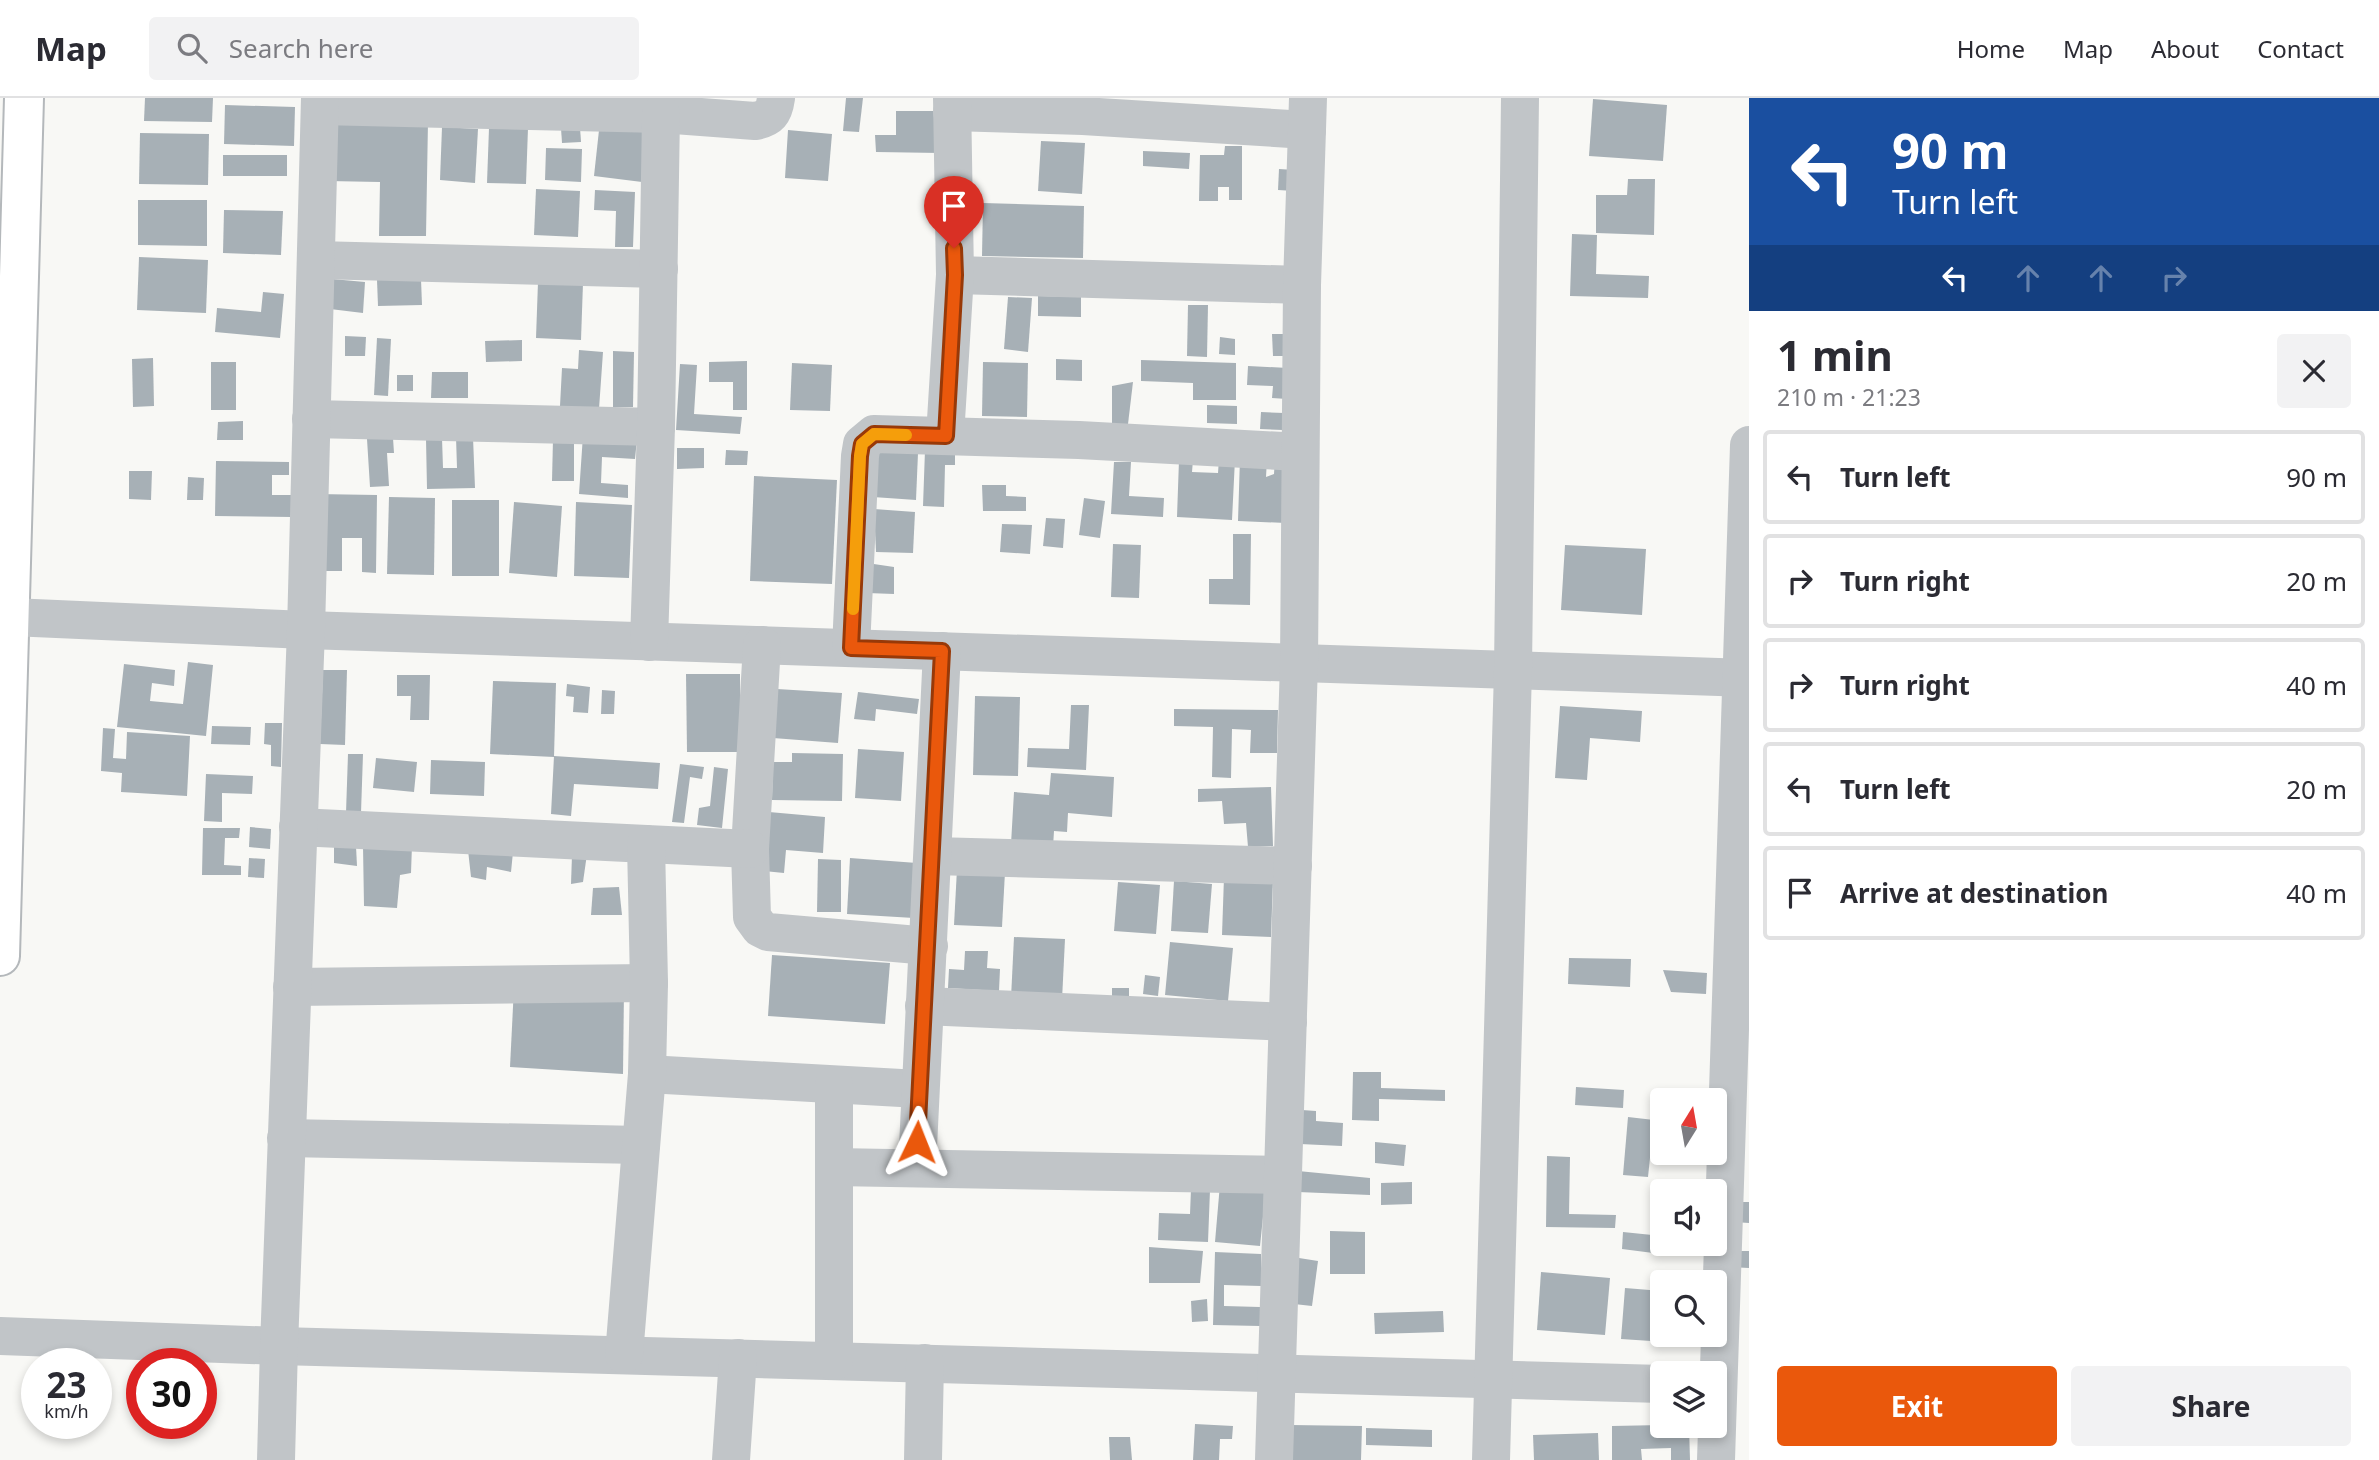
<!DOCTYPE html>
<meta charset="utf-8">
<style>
:root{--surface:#fff;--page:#f2f2f3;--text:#2b2b33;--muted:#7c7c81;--line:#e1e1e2;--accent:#ea580c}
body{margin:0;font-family:"Noto Sans",sans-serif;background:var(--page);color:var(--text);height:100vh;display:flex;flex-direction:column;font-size:26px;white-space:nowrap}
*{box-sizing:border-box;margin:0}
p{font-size:23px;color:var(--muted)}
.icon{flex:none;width:38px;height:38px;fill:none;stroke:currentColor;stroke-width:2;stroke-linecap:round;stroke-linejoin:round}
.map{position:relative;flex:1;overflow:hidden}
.panel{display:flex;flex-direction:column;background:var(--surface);width:630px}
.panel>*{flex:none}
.hud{background:#1a4fa0;color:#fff;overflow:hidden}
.needle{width:46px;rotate:11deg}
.fabs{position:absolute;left:1650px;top:990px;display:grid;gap:14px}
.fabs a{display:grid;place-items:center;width:77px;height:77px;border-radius:7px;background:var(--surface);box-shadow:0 4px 10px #0003;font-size:35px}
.speed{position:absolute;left:21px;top:1250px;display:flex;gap:14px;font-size:35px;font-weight:700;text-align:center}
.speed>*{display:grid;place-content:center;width:91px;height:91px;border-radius:50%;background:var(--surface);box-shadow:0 4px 10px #0003;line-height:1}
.speed small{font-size:18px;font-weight:400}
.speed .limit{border:10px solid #d22;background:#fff;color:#111}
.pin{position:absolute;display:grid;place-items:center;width:60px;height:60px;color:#fff;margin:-72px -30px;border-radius:50% 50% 50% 0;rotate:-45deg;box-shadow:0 0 7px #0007}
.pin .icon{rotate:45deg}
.me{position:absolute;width:77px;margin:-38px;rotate:2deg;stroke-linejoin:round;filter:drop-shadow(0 0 5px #0008)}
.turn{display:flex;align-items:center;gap:24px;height:147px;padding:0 28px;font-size:32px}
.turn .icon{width:91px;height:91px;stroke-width:2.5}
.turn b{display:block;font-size:49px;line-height:60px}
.lanes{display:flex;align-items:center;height:66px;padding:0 28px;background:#0003;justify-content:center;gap:35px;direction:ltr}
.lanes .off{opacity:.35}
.round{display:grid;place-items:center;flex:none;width:74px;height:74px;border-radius:7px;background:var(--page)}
.head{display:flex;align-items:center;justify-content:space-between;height:119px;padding:0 28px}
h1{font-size:42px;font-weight:700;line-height:52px}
.button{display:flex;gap:14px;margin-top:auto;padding:14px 28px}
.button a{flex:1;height:80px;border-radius:7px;background:var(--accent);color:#fff;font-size:28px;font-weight:700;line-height:80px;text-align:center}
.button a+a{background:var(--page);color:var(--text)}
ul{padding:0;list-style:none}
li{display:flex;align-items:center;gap:21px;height:94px;margin:0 14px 10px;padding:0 14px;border:4px solid var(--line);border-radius:7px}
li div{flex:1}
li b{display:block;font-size:26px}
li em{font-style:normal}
header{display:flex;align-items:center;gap:42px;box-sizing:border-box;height:98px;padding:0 35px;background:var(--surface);border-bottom:2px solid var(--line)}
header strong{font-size:33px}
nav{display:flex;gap:38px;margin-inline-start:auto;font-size:24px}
.search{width:490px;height:63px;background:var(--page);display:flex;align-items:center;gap:18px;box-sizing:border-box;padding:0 24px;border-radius:7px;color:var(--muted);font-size:26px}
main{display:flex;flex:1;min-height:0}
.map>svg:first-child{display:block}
.building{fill:#a7b0b6}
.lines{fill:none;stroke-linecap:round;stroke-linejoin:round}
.highway-casing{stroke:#b4b8bb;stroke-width:42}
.minor{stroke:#c1c5c8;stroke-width:38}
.highway{stroke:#fff;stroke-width:38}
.route-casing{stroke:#983908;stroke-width:18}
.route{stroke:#ea580c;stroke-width:12}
.slow{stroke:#f59e0b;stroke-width:12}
</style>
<header>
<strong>Map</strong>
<div class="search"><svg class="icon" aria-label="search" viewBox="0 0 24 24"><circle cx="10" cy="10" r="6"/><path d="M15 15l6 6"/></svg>Search here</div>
<nav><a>Home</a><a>Map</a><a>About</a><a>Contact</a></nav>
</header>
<main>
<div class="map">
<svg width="1749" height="1362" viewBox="0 0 1749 1362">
<rect width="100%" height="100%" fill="#f8f8f5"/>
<g class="building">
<polygon points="145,0 213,0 212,24 144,23"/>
<polygon points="846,0 863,0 859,34 843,33"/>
<polygon points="1593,1 1667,7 1663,63 1589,58"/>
<polygon points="225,7 295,9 294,48 224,46"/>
<polygon points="896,13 940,13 940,55 876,54 875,37 896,37"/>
<polygon points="329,21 428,23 426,138 379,138 380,84 328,83"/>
<polygon points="600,23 649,29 642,84 594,78"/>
<polygon points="442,29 478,31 475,85 440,82"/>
<polygon points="580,29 581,44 562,45 561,30"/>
<polygon points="489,30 528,30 526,86 487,85"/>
<polygon points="788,32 832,36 828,83 785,80"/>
<polygon points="140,35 209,36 208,87 139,86"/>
<polygon points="1041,43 1085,45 1082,96 1038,93"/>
<polygon points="1225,48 1242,48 1242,102 1229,102 1229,89 1218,89 1218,103 1199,103 1200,57 1224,57"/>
<polygon points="546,50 582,51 581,84 545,82"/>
<polygon points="1143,53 1190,55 1189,71 1143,68"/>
<rect x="223" y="57" width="64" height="21"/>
<polygon points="1279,71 1295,72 1294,93 1278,92"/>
<polygon points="1628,81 1655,81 1654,137 1596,135 1596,97 1627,97"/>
<polygon points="536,91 580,93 578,139 534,137"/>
<polygon points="595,92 635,94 633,149 615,149 616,113 594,112"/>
<polygon points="138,102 207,102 207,148 138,147"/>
<polygon points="983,105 1084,108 1083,160 982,158"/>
<polygon points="224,112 283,113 281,157 223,155"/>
<polygon points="1572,136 1597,137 1596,176 1649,178 1648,200 1570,198"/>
<polygon points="139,159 208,162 206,215 137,212"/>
<polygon points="332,181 365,184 363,215 330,211"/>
<polygon points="421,181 422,207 378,208 377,182"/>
<polygon points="538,184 583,185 581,242 536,240"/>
<polygon points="263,194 284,196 280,240 215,234 217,210 261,214"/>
<polygon points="1038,198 1081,199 1081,219 1038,218"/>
<polygon points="1008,199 1032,200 1028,254 1004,251"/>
<polygon points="1188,207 1208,207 1207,259 1187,258"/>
<polygon points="1272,236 1289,236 1290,258 1273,258"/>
<polygon points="345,238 366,239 365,258 345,258"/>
<polygon points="1220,239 1235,241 1235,257 1219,256"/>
<polygon points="377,240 391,241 388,298 374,297"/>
<polygon points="522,242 522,263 486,264 485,243"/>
<polygon points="579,252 603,254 599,311 560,308 562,270 578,271"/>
<polygon points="613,253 634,254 633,309 613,309"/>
<polygon points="153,260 154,308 133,309 132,261"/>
<polygon points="1056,261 1082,262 1082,283 1056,282"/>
<polygon points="1141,262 1236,265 1236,302 1193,302 1193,285 1141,283"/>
<polygon points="747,263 747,312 733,312 733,284 709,284 709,264"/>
<rect x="211" y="264" width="25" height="48"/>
<polygon points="983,264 1028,265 1027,319 982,318"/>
<polygon points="792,265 832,267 830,313 790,312"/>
<polygon points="680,266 697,267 694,316 742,319 740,336 676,332"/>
<polygon points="1248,268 1288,270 1287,301 1272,300 1273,288 1247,287"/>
<polygon points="432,274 468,274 468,300 431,300"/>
<rect x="397" y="277" width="16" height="16"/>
<polygon points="1133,284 1128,326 1112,326 1112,288"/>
<polygon points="1207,307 1237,308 1237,326 1207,325"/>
<polygon points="1261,314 1284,315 1283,332 1260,331"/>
<polygon points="243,323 243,342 217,342 218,324"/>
<polygon points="583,337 637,341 635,361 602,359 601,385 628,387 628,400 579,396"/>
<polygon points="456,339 473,339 475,390 427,391 426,341 442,340 443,370 457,370"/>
<polygon points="393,340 394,355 387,355 389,388 370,389 367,341"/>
<polygon points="553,341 574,341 574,383 552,383"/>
<polygon points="677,350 704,350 704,370 677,371"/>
<polygon points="726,352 748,353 747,367 725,367"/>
<polygon points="925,352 955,353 955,367 945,367 944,409 923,408"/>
<polygon points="875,353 918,355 916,402 873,399"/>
<polygon points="1275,359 1289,360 1286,425 1238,423 1240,360 1267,361 1266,379 1274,376"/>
<polygon points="1219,361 1235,361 1232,422 1177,419 1179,362 1193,362 1192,374 1218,375"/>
<polygon points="216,363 289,364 289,377 272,377 272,397 291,397 292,419 215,418"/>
<polygon points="1114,364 1131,364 1129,398 1164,400 1163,419 1111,416"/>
<polygon points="129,373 152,373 151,402 129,401"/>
<polygon points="754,378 837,382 832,486 750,483"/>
<polygon points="188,379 204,380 203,402 187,402"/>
<polygon points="982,387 1006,387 1006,398 1026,399 1026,413 983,413"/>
<polygon points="316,396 377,397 376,475 362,474 362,440 342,440 342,473 315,473"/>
<polygon points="389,399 435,400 434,477 387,476"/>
<polygon points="1084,400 1105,403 1100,440 1079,437"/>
<rect x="452" y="402" width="47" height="76"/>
<polygon points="514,404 562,408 557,479 509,475"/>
<polygon points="576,404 632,407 629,480 574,478"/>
<polygon points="874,411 915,414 913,455 876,454"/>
<polygon points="1046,420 1065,421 1063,450 1043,448"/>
<polygon points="1002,426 1032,427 1030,456 1000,454"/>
<polygon points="1233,436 1251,436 1250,507 1209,506 1209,481 1233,481"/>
<polygon points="1113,446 1141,447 1139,500 1111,499"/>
<polygon points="1565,447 1646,451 1642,517 1561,512"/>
<polygon points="867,465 894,469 894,496 867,495"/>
<polygon points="188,564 213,567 206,638 117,629 124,566 175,572 174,588 152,585 150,603 183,606"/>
<polygon points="323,572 347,572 345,647 320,646"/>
<polygon points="686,576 740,576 740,654 687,654"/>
<polygon points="397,577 430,577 429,622 410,622 411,598 397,598"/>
<polygon points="493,583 556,585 554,659 490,656"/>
<polygon points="567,586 590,589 588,615 573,614 574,599 566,598"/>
<polygon points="777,591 842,595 838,645 773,640"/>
<polygon points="602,592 615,593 614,616 601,616"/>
<polygon points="858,594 919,601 917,616 876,611 875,623 854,621"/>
<polygon points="975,598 1020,599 1018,678 973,677"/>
<polygon points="1071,607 1089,607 1086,672 1027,669 1028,650 1069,651"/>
<polygon points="1560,608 1642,613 1640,644 1590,640 1587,682 1555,680"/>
<polygon points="1174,611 1278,612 1277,655 1250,655 1251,632 1232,631 1231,680 1212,679 1213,629 1174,628"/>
<polygon points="265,625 282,625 281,669 271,668 271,647 264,646"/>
<polygon points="212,628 251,629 250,647 211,646"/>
<polygon points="103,630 115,631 113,660 126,661 127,634 190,638 187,698 121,694 122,675 101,673"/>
<polygon points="858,651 904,654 901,703 855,700"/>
<polygon points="792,655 843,656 842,703 772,702 773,664 792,664"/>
<polygon points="348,656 363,656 361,715 346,715"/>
<polygon points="554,658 660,665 658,691 574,686 571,718 551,716"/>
<polygon points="376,660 417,664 414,694 373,690"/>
<polygon points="431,662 485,664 484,698 430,696"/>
<polygon points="680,666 704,669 702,681 690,679 684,725 672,724"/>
<polygon points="714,669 728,671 722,730 697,727 699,710 710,708"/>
<polygon points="1051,675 1114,679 1112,719 1068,715 1067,734 1054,733 1053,749 1011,746 1014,694 1049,697"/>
<polygon points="206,676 253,678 252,696 222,695 222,724 204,723"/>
<polygon points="1271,689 1273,748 1248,749 1246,725 1224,726 1222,703 1198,704 1198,691"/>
<polygon points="769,714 825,719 823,755 786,752 784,775 764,773"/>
<polygon points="250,729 271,731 270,751 249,749"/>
<polygon points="203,730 240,730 239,740 225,740 224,767 241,768 241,777 202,777"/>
<polygon points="412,747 411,775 400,777 397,810 364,808 363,748"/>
<polygon points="356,748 357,768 334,765 334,749"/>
<polygon points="468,752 513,754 511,774 487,769 486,782 471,779"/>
<polygon points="587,756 583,784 571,786 572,757"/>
<polygon points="249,760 265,761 264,780 248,779"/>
<polygon points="850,760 917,765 914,820 847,816"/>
<polygon points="818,761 841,762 841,814 817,814"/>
<polygon points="957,771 1005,774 1002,829 954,827"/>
<polygon points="1224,779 1273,781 1271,839 1222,837"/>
<polygon points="1174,783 1212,786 1208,835 1171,833"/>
<polygon points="1118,784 1160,787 1156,836 1114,833"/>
<polygon points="619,789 622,817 591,817 593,790"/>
<polygon points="1014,839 1065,841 1062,902 1011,900"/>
<polygon points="1170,844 1233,850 1228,903 1165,897"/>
<polygon points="965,853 988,853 987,870 1000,871 999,893 948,890 949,871 964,872"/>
<polygon points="772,857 890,865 885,926 768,918"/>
<polygon points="1569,860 1631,861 1630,889 1568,886"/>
<polygon points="1663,872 1707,875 1706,896 1671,894"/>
<polygon points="1145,877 1160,879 1158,898 1143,896"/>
<polygon points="514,889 624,892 623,976 510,969"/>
<polygon points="1112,890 1129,890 1129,904 1112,905"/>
<polygon points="1353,974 1381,974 1381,990 1445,992 1445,1003 1379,1001 1379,1023 1352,1022"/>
<polygon points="1576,989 1624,992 1623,1010 1575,1007"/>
<polygon points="1302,1012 1316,1013 1316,1023 1343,1025 1342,1048 1300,1046"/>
<polygon points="1628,1019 1654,1022 1648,1079 1623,1077"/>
<polygon points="1375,1044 1406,1047 1404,1068 1375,1065"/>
<polygon points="1547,1058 1570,1059 1569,1116 1616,1117 1615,1130 1546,1129"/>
<polygon points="1298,1073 1370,1080 1370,1097 1298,1094"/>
<polygon points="1412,1084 1412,1106 1381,1107 1381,1085"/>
<polygon points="1220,1086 1266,1090 1260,1148 1215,1144"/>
<polygon points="1679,1087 1696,1089 1696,1094 1678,1094"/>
<polygon points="1191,1091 1210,1092 1208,1144 1158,1142 1159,1115 1190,1116"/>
<polygon points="1735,1104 1749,1104 1749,1125 1734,1124"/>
<polygon points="1330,1133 1365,1134 1365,1176 1330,1176"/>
<polygon points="1623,1134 1662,1138 1661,1156 1622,1151"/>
<polygon points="1149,1149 1203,1153 1200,1185 1149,1185"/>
<polygon points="1730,1153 1749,1153 1749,1170 1729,1169"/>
<polygon points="1215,1154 1261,1156 1261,1188 1224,1187 1224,1208 1260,1209 1260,1228 1213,1227"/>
<polygon points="1299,1160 1318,1163 1312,1208 1294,1206"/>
<polygon points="1541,1174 1610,1180 1605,1237 1537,1232"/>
<polygon points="1625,1190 1662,1193 1662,1237 1697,1237 1696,1246 1621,1241"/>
<polygon points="1207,1201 1208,1223 1192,1224 1191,1203"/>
<polygon points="1443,1213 1444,1234 1375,1236 1374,1215"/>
<polygon points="1195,1326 1233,1328 1232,1341 1220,1341 1219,1362 1193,1362"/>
<polygon points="1291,1327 1362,1328 1361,1362 1290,1362"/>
<polygon points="1662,1327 1689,1328 1690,1362 1671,1362 1671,1350 1641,1351 1642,1362 1612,1362 1612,1328"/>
<polygon points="1366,1330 1432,1332 1432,1349 1366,1347"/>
<polygon points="1598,1335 1599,1362 1534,1362 1533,1337"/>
<polygon points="1109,1339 1130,1339 1132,1362 1110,1362"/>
</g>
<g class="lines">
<g class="highway-casing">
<polyline id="highway" points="0,858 24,0"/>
</g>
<g class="minor">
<path d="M320,8L661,16L755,23C770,20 774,15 776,0"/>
<polyline points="952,14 1083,18 1307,32"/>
<polyline points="316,162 659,171"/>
<polyline points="955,177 1302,187"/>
<polyline points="311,321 656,329"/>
<polyline points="945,338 955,177 952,0"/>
<polyline points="11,519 306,532 1749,580"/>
<polyline points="649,544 656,329 661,16"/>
<polyline points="762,547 750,751 752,819 760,830 768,834 929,848"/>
<polyline points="851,550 860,358 862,346 874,336 1079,342 1300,354"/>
<polyline points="298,729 750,751"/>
<polyline points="933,758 1293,768"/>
<polyline points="292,889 649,885"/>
<polyline points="924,908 1288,924"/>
<polyline points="647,976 919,991"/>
<polyline points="286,1040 641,1047"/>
<polyline points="834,1069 1283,1077"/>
<polyline points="917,1070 942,553"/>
<polyline points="0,1238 279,1248 1662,1286"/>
<polyline points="624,1257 647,976 649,885 646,746"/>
<polyline points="834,1263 834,987"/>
<polyline points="276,1362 279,1248 306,532 320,0"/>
<polyline points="731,1362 738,1260"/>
<polyline points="923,1362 925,1265"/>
<polyline points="1274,1362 1299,565 1302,187 1308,0"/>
<polyline points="1491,1362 1513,572 1520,0"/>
<polyline points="1716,1362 1749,347"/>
</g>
<use href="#highway" class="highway"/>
</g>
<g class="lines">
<g class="route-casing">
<polyline id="route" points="917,1044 942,553 851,550 860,358 862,346 874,336 946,338 955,177 954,150"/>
</g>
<use href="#route" class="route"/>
<polyline class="slow" points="853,511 860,358 862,346 874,336 906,337"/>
</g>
</svg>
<div class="fabs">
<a><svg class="needle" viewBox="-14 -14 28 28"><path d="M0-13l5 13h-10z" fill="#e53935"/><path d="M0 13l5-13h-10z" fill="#7c7c81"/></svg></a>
<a><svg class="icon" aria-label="sound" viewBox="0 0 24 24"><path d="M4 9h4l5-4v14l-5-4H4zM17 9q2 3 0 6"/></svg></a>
<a><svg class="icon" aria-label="search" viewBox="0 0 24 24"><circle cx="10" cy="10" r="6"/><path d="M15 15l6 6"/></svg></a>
<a><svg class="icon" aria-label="layers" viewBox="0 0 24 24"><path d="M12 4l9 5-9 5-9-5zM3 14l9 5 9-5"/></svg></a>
</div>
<div class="speed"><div>23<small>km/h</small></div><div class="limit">30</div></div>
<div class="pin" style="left:954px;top:150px;background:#d93025"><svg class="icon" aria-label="arrive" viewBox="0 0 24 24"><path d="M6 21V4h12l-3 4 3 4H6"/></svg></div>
<svg class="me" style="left:917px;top:1044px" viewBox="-20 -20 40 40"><path d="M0-17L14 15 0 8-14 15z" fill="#ea580c" stroke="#fff" stroke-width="4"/></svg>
</div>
<section class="panel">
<div class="hud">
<div class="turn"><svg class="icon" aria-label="left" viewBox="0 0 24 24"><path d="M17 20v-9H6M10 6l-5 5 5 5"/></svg><div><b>90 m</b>Turn left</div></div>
<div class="lanes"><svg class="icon" aria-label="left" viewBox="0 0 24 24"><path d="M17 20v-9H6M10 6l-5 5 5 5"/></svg><svg class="icon off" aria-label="ahead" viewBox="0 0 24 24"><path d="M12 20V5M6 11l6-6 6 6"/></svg><svg class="icon off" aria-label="ahead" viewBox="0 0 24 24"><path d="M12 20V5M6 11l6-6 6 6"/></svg><svg class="icon off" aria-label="right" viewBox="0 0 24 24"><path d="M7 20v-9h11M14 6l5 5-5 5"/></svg></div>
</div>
<div class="head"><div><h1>1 min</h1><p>210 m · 21:23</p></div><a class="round"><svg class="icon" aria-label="close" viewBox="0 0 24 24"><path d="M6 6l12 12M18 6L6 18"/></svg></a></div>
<ul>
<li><svg class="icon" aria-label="left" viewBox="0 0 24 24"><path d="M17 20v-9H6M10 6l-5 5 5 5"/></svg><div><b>Turn left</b></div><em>90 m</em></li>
<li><svg class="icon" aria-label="right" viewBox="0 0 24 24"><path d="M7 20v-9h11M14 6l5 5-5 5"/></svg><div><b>Turn right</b></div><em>20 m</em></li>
<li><svg class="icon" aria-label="right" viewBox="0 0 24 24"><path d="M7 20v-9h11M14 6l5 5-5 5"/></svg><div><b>Turn right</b></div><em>40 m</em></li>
<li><svg class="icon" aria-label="left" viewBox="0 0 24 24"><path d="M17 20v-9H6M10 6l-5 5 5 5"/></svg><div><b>Turn left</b></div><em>20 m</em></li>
<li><svg class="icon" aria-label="arrive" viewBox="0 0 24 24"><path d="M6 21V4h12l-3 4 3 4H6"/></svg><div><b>Arrive at destination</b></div><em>40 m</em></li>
</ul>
<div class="button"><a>Exit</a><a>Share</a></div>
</section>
</main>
